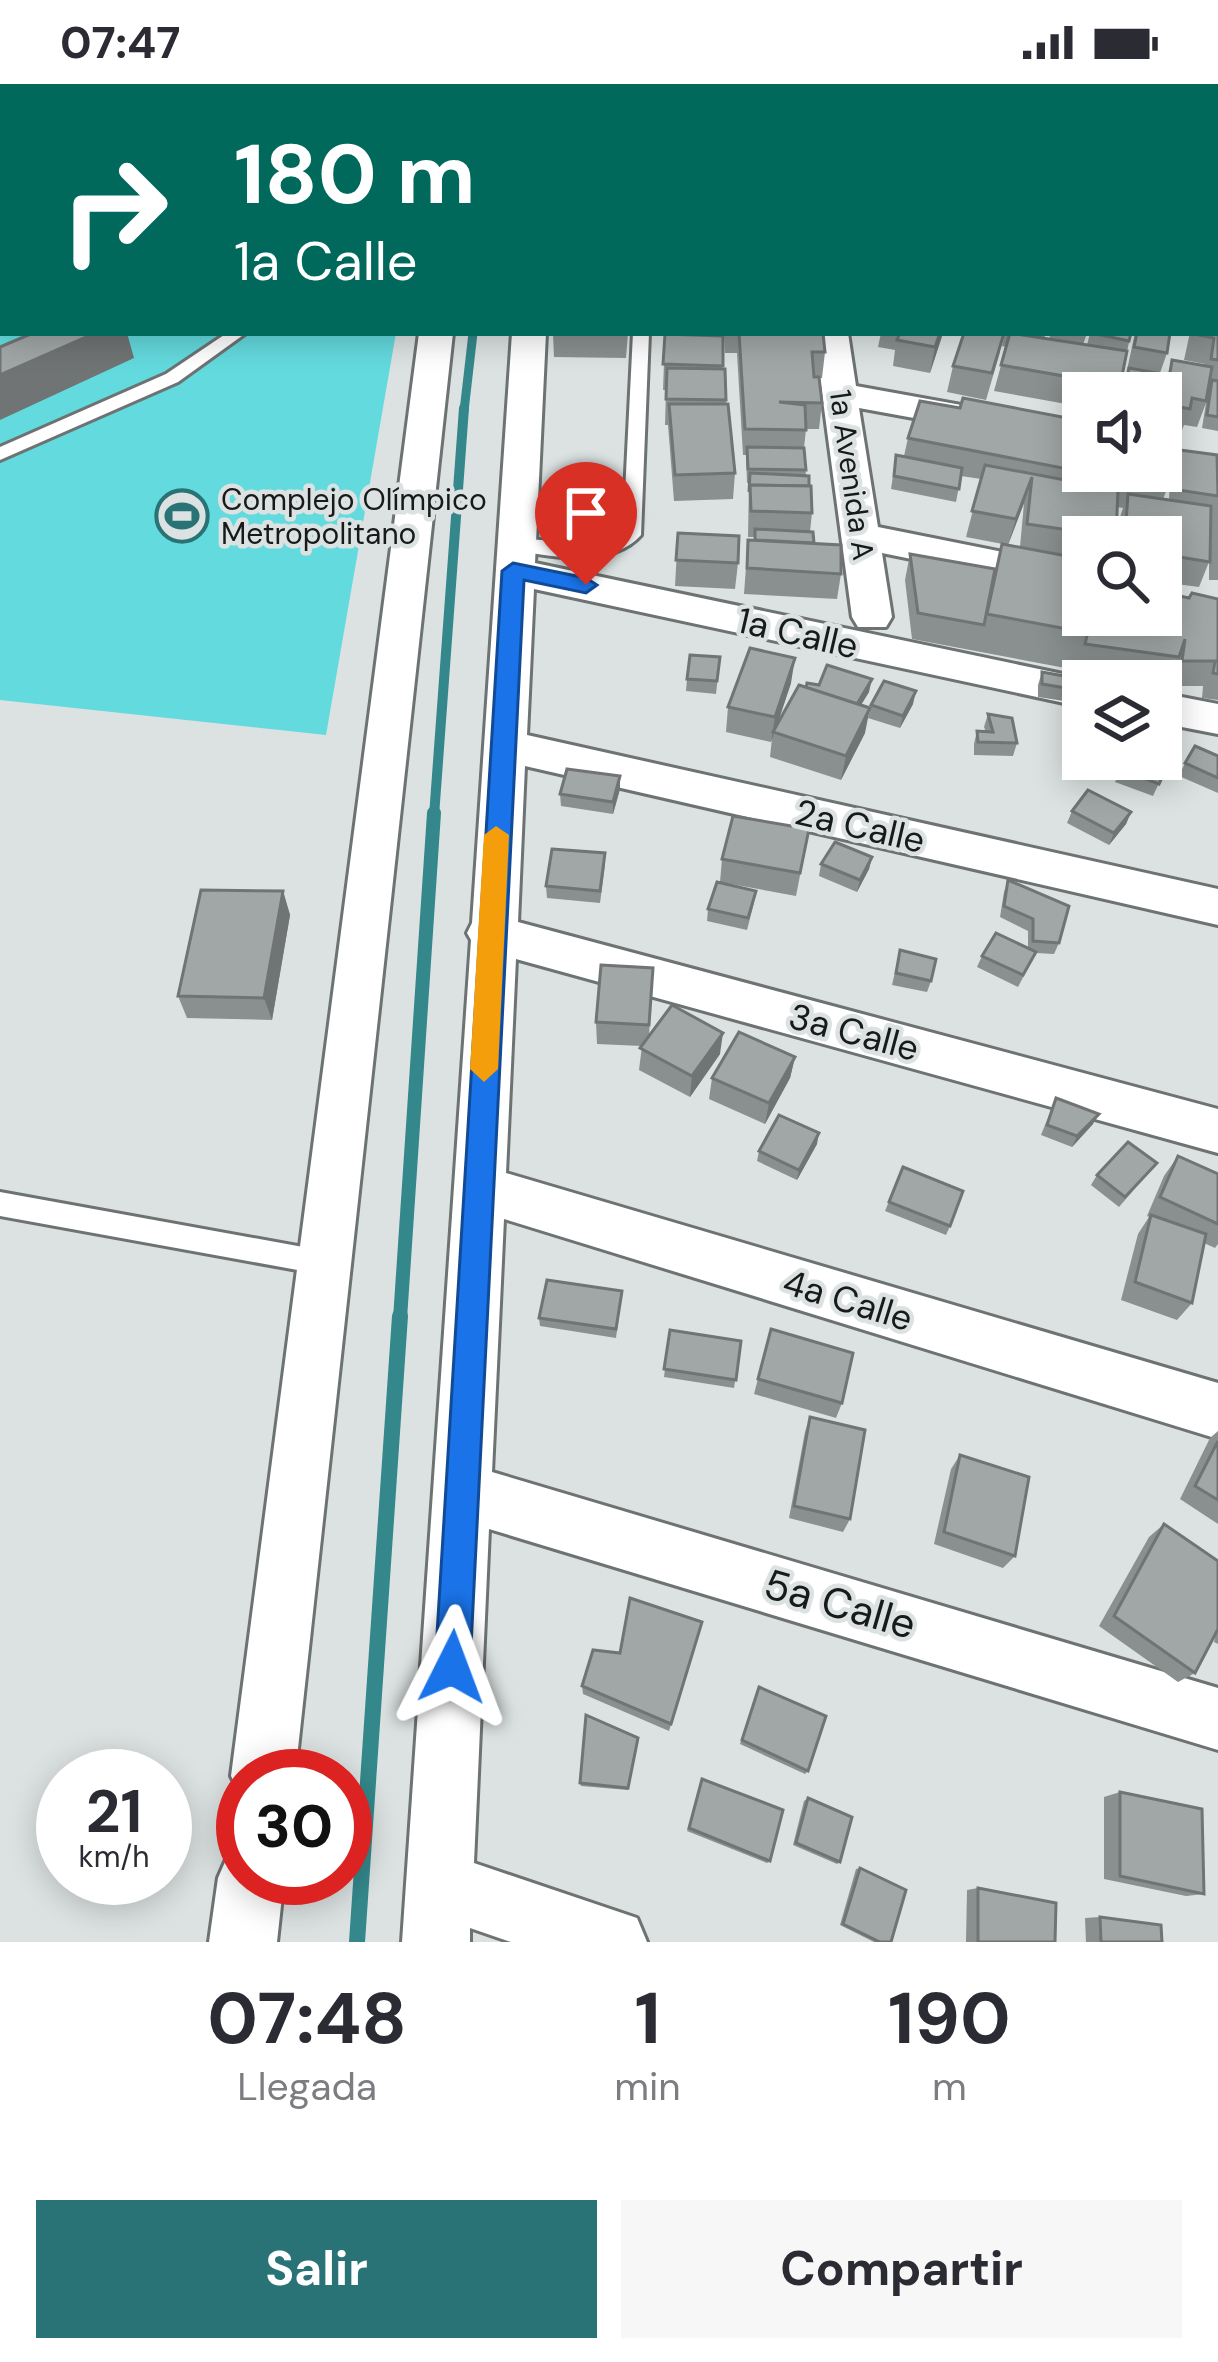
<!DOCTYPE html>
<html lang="es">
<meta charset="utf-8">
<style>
:root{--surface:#fff;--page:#f7f7f7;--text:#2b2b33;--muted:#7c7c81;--accent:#297376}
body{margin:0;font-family:"DM Sans",sans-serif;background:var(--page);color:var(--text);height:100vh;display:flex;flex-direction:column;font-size:45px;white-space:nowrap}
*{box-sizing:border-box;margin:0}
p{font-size:39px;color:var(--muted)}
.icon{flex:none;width:66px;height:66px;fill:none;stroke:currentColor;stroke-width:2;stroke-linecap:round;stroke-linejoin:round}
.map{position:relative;height:1858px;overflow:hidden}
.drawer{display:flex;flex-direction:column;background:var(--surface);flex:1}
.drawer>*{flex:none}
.top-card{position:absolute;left:0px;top:0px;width:1218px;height:252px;box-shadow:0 6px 30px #0003;background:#00695c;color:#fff;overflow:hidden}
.fabs{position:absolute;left:1062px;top:288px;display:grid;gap:24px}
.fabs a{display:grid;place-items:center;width:120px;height:120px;border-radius:0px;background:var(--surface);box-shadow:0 6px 30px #0003;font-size:60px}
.speed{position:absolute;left:36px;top:1665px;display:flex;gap:24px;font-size:60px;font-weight:700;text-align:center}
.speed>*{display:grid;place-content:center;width:156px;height:156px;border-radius:50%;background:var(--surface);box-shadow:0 6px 30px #0003;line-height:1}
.speed small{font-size:30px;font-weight:400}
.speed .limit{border:18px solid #d22;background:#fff;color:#111}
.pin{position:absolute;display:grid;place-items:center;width:102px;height:102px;color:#fff;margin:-123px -51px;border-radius:50% 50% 50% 0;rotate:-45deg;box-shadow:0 0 12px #0007}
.pin .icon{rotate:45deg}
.me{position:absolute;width:132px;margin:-66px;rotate:3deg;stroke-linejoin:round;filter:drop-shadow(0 0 9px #0008)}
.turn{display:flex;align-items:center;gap:42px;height:252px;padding:0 36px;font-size:54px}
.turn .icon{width:156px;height:156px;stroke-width:2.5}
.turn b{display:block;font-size:84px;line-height:102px}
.eta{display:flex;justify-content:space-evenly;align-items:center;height:204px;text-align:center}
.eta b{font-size:72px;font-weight:700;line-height:84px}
.cta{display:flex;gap:24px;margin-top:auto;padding:24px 36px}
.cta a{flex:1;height:138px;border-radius:0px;background:var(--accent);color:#fff;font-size:48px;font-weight:700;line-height:138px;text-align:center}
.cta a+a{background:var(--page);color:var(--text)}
.status{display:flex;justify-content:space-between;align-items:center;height:84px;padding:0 60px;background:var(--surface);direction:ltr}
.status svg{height:33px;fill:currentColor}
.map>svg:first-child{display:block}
.green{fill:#63dade}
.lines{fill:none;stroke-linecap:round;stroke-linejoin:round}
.stream-far3{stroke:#34888b;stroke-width:9}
.stream-far2{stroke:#34888b;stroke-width:10}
.stream-far1{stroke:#34888b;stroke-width:14}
.stream{stroke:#34888b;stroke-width:16}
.service-casing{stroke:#6d7272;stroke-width:6}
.minor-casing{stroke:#6d7272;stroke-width:6}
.service{fill:#fff;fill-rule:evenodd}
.minor{fill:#fff;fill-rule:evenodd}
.wall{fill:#8a8f8f;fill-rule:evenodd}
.shaded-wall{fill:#717474}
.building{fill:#a1a6a6;stroke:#717474;stroke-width:3}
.route{fill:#1a73e8;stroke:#114b97;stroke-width:3}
.slow{fill:#f59e0b}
.labels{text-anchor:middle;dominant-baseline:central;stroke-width:9;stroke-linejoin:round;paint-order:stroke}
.far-street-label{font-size:30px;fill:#181a1a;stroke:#dce2e2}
.far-poi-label{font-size:30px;fill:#181a1a;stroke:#dce2e2;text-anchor:start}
.street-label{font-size:36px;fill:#181a1a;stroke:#dce2e2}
.near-street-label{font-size:42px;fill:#181a1a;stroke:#dce2e2}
</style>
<div class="status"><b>07:47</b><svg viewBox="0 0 49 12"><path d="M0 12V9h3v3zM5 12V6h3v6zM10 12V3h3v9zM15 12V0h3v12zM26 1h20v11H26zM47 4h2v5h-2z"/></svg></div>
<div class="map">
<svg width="1218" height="1858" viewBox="0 0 1218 1858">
<rect width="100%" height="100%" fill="#dce2e2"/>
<polygon class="green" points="0,0 440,0 3,3 3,249 396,249 326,651 0,616"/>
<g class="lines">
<polyline class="stream-far3" points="464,327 473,249"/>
<polyline class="stream-far2" points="434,732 464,324"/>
<polyline class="stream-far1" points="400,1235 434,729"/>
<polyline class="stream" points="357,1858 400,1232"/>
<g class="service-casing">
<g id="service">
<polygon points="264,0 282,0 284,3 266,3"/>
<polygon points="355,0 369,0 370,3 356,3"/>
<rect x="391" y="0" width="14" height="3"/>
<polygon points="227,249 246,249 178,298 0,376 0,363 166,290"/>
<path d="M633,249H649L641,451C611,485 547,473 507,464L504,460L514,454L593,460L623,449Z"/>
<polygon points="0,1108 325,1167 334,1170 338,1179 334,1188 325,1191 0,1132"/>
</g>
</g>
<g class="minor-casing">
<g id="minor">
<rect x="452" y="0" width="28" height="3"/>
<rect x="536" y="0" width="28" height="3"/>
<rect x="790" y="0" width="28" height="3"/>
<polygon points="970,0 998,0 999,3 971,3"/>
<polygon points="1147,0 1175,0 1176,3 1148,3"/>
<polygon points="1215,141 1218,141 1218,169 1215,168"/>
<polygon points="419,249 453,249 295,1692 243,1692 243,1716 231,1692"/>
<polygon points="512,249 546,249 535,479 1096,597 1083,597 1083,623 534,505 527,651 1218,805 1218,841 525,682 518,838 1218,1025 1218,1069 516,875 506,1089 1218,1299 1218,1355 504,1135 492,1388 1218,1604 1218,1666 489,1445 474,1779 637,1834 647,1858 511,1858 470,1844 470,1858 402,1858 471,856 467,849 472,839"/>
<polygon points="814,249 848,249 856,302 1083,343 1083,365 859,324 878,443 1083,484 1083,510 882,469 892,533 886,543 858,543 852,533"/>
<polygon points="1161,609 1218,620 1218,650 1161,639"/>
<polygon points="243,1764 243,1794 284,1794 277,1858 209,1858 218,1794 228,1771"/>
</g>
</g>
<use href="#service" class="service"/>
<use href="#minor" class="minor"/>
</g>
<g class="wall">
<rect x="602" y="0" width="106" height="3"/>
<polygon points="1004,0 1157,0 1156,3 1004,3"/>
<polygon points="1190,0 1218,0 1218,83 1215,81 1215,3 1189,3"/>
<polygon points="1218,230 1218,347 1202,344 1206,319 1197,343 1184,341 1180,351 1161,347 1161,314 1172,276 1204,282 1205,280 1184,276 1189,253 1190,249 1215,249"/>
<polygon points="553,249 628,249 626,274 554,273"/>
<polygon points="665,249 717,249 717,252 723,252 722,285 725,285 726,320 735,389 733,415 674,417 668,341 665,341 666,306 663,306"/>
<polygon points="724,249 823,249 825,268 822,294 819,294 822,319 819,345 806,345 804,364 806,392 812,429 810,448 814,459 841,490 837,515 744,510 748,456 754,456 754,453 748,453 749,399 747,399 746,371 743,371 737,269 725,269"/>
<polygon points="881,249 943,249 930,289 893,282 895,266 878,263"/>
<polygon points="1005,249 1046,249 1044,255 1049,255 1051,249 1087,249 1083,261 1087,261 1090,249 1131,249 1118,309 1083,309 1083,323 994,307 1006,263 1002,262"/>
<polygon points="1135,249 1170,249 1167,269 1160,289 1159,309 1122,309"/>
<polygon points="1000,268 986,316 947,308 953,282"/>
<path d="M908,354L1078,387L1075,398L1080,399L1083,385V387H1161L1167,405L1163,415L1169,416L1170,392L1180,366L1218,379V496H1209V478L1199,503L1161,498V453H1117L1119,436L1123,424L1117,423L1083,453V531L1189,514L1218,515V616L1202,614L1203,602H1171L1173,588L1168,598L1076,586L912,555L905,496L910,470L995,486L1002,460L1008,461L966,453L981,395L961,392L956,418L891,405L896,371L904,372ZM1024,419L1020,463L1008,461Z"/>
<polygon points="678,449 738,479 735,505 675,502"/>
<polygon points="720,573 716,610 686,607 687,595"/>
<polygon points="1042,588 1083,597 1083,620 1038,613 1038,601"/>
<polygon points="791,599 777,642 806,604 819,601 869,608 861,621 865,649 841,696 770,673 772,654 771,658 726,648 728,623"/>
<polygon points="913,620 900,644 868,634 871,621"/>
<polygon points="988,630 1017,659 1013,672 974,671 974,660 977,647 986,648 984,643"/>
<polygon points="1178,658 1153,712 1115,698 1125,675"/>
<polygon points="1218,672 1218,709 1179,692 1185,679"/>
<polygon points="620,705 613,730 561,722 560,710"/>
<polygon points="1072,727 1131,728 1126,740 1109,761 1067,739"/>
<polygon points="809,745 796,812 720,798 722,775"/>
<polygon points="872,773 869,785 857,808 819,792 821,780"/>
<polygon points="605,781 600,819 547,814 546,802"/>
<polygon points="1008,796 1059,859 1054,870 1036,869 1018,903 977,883 982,872 1028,864 1028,847 1000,833 1004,808"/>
<polygon points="283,807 290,831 272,936 187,934 178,912"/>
<polygon points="754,819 747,846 707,837 708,825"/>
<polygon points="900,866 931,897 927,908 892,901"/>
<polygon points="653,884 649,952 720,970 690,1013 639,986 642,962 597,960 596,938"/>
<polygon points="795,973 790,994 765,1040 709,1015 712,994"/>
<polygon points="1056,1014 1093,1040 1072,1063 1041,1051"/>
<polygon points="817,1060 797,1096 757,1077 759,1067"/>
<polygon points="1178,1072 1218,1090 1218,1160 1215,1164 1204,1159 1192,1219 1177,1236 1121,1216 1138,1150 1149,1133 1147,1132 1164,1092"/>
<polygon points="1157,1079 1119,1123 1091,1101 1097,1091"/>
<polygon points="903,1083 950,1142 946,1151 885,1127"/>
<polygon points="621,1216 616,1254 540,1242 539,1234"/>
<polygon points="771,1245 842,1319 836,1334 754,1310"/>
<polygon points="670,1246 741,1257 734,1304 664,1293"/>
<polygon points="810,1333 850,1435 843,1448 789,1434 805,1348"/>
<polygon points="1218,1347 1218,1440 1180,1415 1210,1354"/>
<polygon points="960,1371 1015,1472 1003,1484 934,1460 951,1385"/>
<polygon points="1164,1440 1218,1477 1218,1560 1214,1558 1216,1549 1195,1589 1178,1598 1099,1542 1149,1453"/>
<polygon points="702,1538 669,1647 583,1610 582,1602 620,1569"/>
<polygon points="757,1607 808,1687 805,1690 740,1660"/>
<polygon points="638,1654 628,1706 581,1702 580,1699"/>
<polygon points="702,1695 770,1777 767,1779 687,1747"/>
<polygon points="1120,1708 1204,1810 1186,1812 1104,1795 1104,1713"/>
<polygon points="808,1714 840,1778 837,1780 793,1761 804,1717"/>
<polygon points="860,1784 891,1858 874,1858 840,1841 856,1785"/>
<polygon points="978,1804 1055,1858 966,1858 967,1806"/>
<polygon points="1100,1833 1162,1858 1086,1858 1085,1834"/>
</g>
<g class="shaded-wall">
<polygon points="95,249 127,249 134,274 0,336 0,291"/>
<polygon points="940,249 943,249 930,289 935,263"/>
<polygon points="1032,393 1024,419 1008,461 1016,435"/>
<polygon points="795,574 791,599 771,658 775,633"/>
<polygon points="872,595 869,608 851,637 854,624"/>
<polygon points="916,607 913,620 900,644 903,632"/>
<polygon points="870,624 865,649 841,696 846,672"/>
<polygon points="620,692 620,705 613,730 613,718"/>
<polygon points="1131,728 1126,740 1109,761 1114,749"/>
<polygon points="872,773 869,785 857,808 860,796"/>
<polygon points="283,807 290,831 272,936 264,914"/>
<polygon points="723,949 720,970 690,1013 692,992"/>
<polygon points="795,973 790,994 765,1040 769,1019"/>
<polygon points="1099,1030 1093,1040 1072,1063 1077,1052"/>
<polygon points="819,1049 817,1060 797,1096 799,1086"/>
</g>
<g class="building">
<polygon points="560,0 600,0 599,3 560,3"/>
<polygon points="638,0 672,0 671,3 638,3"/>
<polygon points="676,0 708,0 707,3 676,3"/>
<rect x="720" y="0" width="49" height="3"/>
<polygon points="900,0 900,3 846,3 846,2"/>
<polygon points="909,0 966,0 966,3 910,3"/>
<polygon points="1198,0 1218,0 1218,5 1215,5 1215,3 1199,3"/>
<polygon points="1215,229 1218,230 1218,276 1211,275 1214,254 1194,250 1215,249"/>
<polygon points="33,249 95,249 0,291 0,263"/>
<polygon points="739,249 823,249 825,268 812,268 814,293 819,293 822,319 779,318 805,321 806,346 745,345"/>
<polygon points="900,249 940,249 935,263 897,256"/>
<polygon points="964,249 1004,249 992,289 953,282"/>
<polygon points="1010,249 1127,267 1120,302 1001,281"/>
<polygon points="1092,249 1131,249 1129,257"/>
<polygon points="1137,249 1170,249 1167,269 1134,263"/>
<polygon points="665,250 723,252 723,282 663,280"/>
<polygon points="1172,276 1212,283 1206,317 1192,314 1190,325 1165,320"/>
<polygon points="667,284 725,285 726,316 666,315"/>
<polygon points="1129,284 1162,290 1159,309 1124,309"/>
<polygon points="1212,296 1218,297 1218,333 1207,331"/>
<polygon points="963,314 1083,337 1083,366 1078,387 908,354 920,317 960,324"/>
<polygon points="669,320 728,320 735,389 675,391"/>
<polygon points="1161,351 1176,354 1167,405 1085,390 1085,387 1161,387"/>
<polygon points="747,363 804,364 806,386 748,385"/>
<polygon points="1180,366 1217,371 1218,412 1178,406"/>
<polygon points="896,371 962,384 959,405 894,392"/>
<polygon points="985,381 1118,406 1116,453 1083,453 1083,455 1069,453 1069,446 1027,440 1032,393 1016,435 972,427"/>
<polygon points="750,389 809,392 809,402 750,401 749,408"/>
<polygon points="750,401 811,402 812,429 751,427"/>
<polygon points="1128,410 1211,422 1210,478 1161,470 1161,453 1125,453"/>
<polygon points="755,445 813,448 814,459 755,456"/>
<polygon points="678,449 739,452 738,479 676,476"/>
<polygon points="748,456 841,461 841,490 747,484"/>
<polygon points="1002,460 1083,475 1083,531 1092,531 1089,549 987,530"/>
<polygon points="910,470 995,485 984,541 918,529"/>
<polygon points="1161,508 1189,514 1192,509 1218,515 1218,590 1213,589 1215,577 1182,577 1185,555 1179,573 1085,560 1092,531 1161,531"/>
<polygon points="750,564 795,574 775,633 728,623"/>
<polygon points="690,571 720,573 717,597 687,595"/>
<polygon points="827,581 872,595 857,620 806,604 807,599 819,601"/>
<polygon points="1042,588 1092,597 1083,597 1083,607 1042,600"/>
<polygon points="884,597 916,607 903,632 871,621"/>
<polygon points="799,601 870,624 846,672 773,648"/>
<polygon points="988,630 1012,634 1017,659 978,658 977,647 993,648"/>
<polygon points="1161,652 1178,658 1159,700 1121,685 1125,675 1161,675"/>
<polygon points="1195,662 1218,672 1218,694 1185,679"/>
<polygon points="567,685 620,692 613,718 560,710"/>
<polygon points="1088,706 1131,728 1114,749 1072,727"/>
<polygon points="733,732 809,745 800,789 722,775"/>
<polygon points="835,758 872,773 860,796 821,780"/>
<polygon points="552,765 605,769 600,807 546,802"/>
<polygon points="1008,796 1069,822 1059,859 1033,857 1033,835 1004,822"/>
<polygon points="717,798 756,807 748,834 708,825"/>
<polygon points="201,806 283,807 264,914 178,912"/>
<polygon points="996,849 1036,868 1023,891 982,872"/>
<polygon points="900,866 936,875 931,897 896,889"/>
<polygon points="601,881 653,884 649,941 596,938"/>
<polygon points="672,921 723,949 692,992 640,964"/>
<polygon points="739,948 795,973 769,1019 712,994"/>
<polygon points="1056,1014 1099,1030 1077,1052 1047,1041"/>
<polygon points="779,1031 819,1049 799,1086 759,1067"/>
<polygon points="1128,1058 1157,1079 1125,1113 1097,1091"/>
<polygon points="1178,1072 1218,1090 1218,1140 1160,1113"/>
<polygon points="903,1083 963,1107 950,1142 889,1118"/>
<polygon points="1151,1131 1206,1150 1192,1219 1135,1198"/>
<polygon points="547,1196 622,1207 616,1245 539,1234"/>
<polygon points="771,1245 853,1269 842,1319 758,1295"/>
<polygon points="670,1246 741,1257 736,1296 664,1285"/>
<polygon points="810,1333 865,1346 850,1435 794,1422"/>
<polygon points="1218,1357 1218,1416 1195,1402"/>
<polygon points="960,1371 1029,1393 1015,1472 944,1448"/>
<polygon points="1164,1440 1218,1477 1218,1545 1195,1589 1114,1532"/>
<polygon points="630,1514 702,1538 671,1640 582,1602 593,1566 620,1569"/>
<polygon points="759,1603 826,1632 808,1687 742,1656"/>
<polygon points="586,1631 638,1654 628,1704 580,1699"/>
<polygon points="702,1695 783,1726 770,1777 689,1744"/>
<polygon points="1120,1708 1202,1725 1204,1810 1120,1792"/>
<polygon points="808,1714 852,1733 840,1778 796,1759"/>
<polygon points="860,1784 906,1806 891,1858 880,1858 843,1840"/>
<polygon points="978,1804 1056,1819 1055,1858 978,1858"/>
<polygon points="1100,1833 1161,1841 1162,1858 1101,1858"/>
</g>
<polygon class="route" points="513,479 586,494 597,501 586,509 524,496 470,1583 465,1595 452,1600 440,1595 435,1583 502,487"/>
<polygon class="slow" points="496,742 509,751 498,985 484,998 470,985 484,751"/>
<defs>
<g id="stadium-ring" transform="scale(2.7)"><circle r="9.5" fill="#dce2e2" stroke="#297376" stroke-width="1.5"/><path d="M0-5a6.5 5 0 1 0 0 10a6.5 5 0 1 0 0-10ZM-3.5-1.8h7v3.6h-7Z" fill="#297376"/></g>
</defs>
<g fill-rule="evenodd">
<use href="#stadium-ring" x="182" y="432"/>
</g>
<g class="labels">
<g class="far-street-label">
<text transform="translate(852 391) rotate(82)">1a Avenida A</text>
</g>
<g class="far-poi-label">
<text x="221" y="415">Complejo Olímpico<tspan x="221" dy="34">Metropolitano</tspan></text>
</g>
<g class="street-label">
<text transform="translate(798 549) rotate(13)">1a Calle</text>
<text transform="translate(860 742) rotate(13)">2a Calle</text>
<text transform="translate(854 948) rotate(15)">3a Calle</text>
<text transform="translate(848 1216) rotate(17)">4a Calle</text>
</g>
<g class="near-street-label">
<text transform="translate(840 1520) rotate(16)">5a Calle</text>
</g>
</g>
</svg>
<div class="fabs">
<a><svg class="icon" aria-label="sound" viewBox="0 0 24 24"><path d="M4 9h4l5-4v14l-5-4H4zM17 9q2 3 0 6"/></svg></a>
<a><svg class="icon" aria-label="search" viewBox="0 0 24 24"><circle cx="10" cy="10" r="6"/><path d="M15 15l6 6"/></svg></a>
<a><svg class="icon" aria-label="layers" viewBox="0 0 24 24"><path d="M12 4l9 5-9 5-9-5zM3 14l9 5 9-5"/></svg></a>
</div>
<div class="speed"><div>21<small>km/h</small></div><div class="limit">30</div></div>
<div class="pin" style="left:586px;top:501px;background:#d93025"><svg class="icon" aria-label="arrive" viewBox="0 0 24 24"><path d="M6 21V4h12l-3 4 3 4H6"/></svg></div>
<svg class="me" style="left:452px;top:1583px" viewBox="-20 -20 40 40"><path d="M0-17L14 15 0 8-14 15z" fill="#1a73e8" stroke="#fff" stroke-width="4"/></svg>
<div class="top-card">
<div class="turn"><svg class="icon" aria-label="right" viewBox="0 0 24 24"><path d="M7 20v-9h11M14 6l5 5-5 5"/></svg><div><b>180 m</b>1a Calle</div></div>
</div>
</div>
<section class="drawer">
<div class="eta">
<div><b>07:48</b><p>Llegada</p></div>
<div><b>1</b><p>min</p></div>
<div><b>190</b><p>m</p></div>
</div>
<div class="cta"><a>Salir</a><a>Compartir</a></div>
</section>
